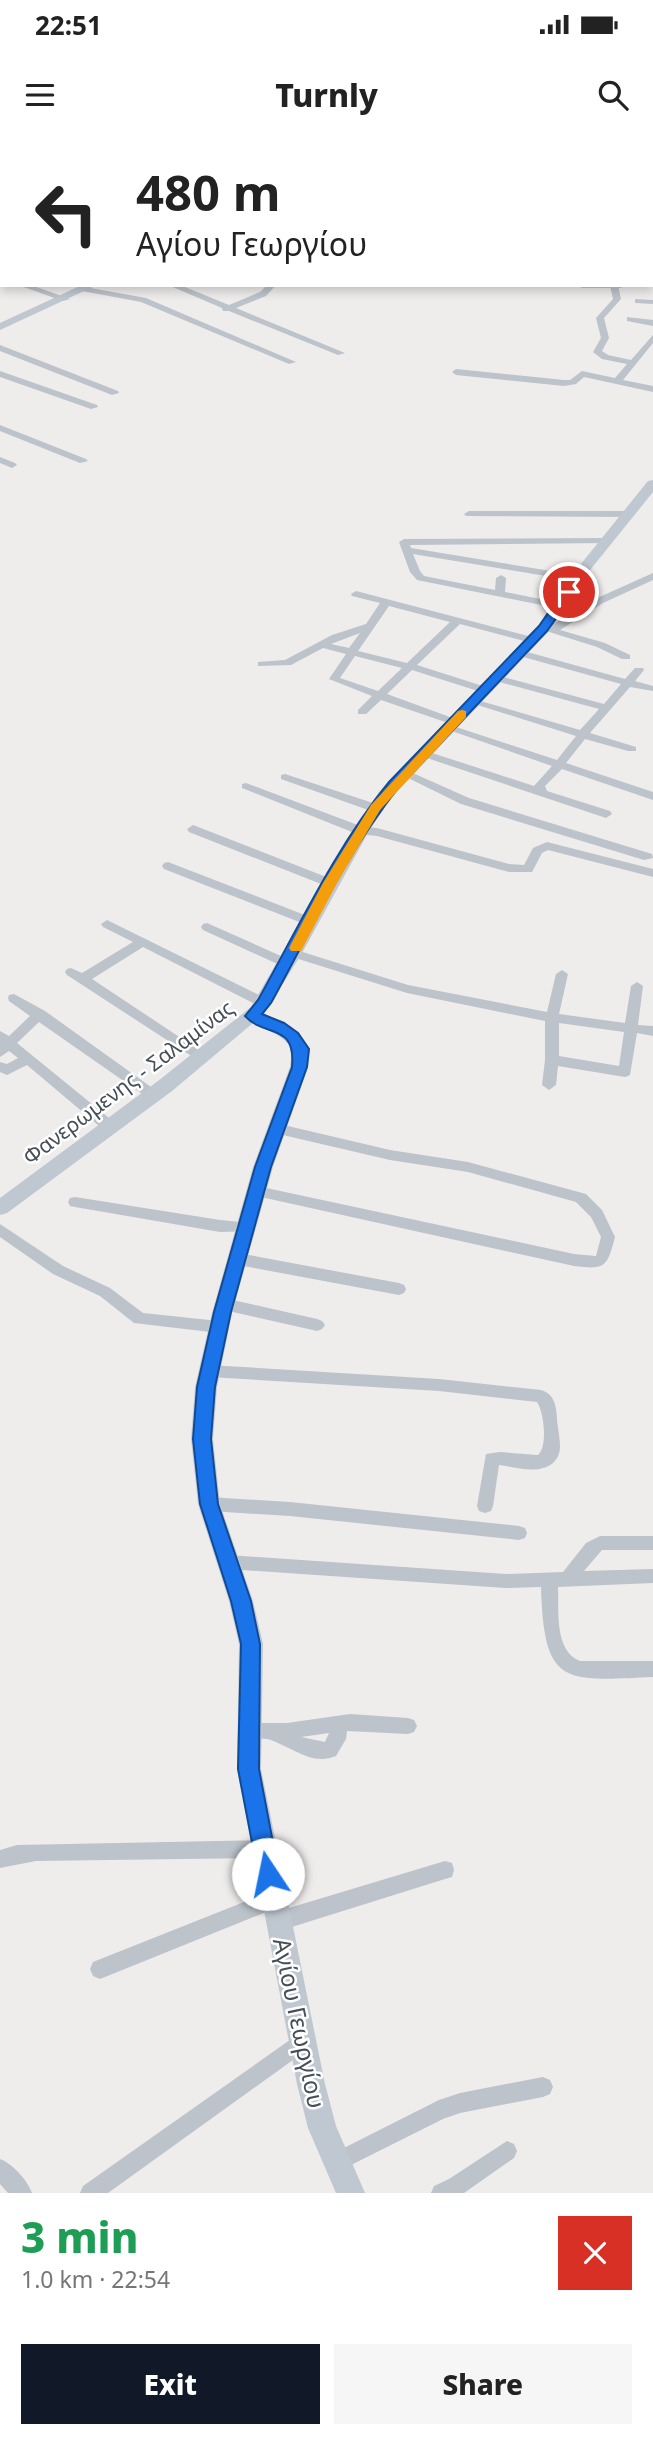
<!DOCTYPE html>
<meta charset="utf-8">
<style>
:root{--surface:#fff;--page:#f6f6f6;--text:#222;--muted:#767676;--accent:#111827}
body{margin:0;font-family:"Noto Sans",sans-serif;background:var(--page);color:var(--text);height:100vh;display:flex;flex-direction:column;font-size:26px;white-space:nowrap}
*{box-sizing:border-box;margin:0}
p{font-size:23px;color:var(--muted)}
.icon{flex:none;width:38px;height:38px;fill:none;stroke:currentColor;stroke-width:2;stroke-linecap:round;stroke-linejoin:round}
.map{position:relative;height:2053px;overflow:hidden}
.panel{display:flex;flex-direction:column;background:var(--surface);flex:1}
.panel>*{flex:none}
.banner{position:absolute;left:0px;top:0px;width:654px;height:147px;box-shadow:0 4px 10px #0003;background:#fff;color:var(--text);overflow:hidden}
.pin{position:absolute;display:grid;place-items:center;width:60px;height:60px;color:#fff;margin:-30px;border:4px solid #fff;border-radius:50%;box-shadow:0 2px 7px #0007}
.me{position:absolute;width:77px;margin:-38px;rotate:349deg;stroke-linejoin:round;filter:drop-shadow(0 0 5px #0008)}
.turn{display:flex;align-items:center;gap:24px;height:147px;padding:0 21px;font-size:32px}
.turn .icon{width:91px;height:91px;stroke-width:2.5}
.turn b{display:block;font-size:49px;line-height:60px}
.round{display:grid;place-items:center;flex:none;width:74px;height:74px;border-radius:0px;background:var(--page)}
.overview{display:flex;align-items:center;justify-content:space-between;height:119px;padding:0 21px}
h1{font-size:42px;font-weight:800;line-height:52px;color:#1e9e55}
.button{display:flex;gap:14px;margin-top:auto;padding:14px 21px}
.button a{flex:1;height:80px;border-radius:0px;background:var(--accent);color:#fff;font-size:28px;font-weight:800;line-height:80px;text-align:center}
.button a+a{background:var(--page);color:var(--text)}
.status{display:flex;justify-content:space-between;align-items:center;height:49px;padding:0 35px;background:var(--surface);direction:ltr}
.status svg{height:19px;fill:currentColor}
header{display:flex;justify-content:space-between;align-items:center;height:91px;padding:0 21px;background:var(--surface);font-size:32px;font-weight:800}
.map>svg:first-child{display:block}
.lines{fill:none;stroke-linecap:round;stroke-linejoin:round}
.street{fill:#bcc3ca;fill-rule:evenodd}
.secondary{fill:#bfc7d1;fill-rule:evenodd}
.route{fill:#1a73e8;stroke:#114b97;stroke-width:2}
.slow{fill:#f59e0b}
.labels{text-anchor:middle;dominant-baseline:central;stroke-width:5;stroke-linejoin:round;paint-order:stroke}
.street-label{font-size:21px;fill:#474e57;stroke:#fff}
.near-street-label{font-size:24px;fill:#474e57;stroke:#fff}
</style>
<div class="status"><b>22:51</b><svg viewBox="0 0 49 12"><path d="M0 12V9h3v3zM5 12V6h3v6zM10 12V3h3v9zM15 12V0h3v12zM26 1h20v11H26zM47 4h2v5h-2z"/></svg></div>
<header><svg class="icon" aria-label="menu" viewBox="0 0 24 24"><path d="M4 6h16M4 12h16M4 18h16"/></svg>Turnly<svg class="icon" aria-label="search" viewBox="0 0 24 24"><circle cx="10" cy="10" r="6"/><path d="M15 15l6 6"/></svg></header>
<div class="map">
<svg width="653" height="2053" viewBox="0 0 653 2053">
<rect width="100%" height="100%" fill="#efecec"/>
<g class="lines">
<g class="street">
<polygon points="0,0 7,2 2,4"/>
<polygon points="100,0 113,2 102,2"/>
<polygon points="145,0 154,0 144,2"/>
<polygon points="181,0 191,0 180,2"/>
<polygon points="232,0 241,0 231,2"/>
<polygon points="270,0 280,2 270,2"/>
<polygon points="567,0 578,0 565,2"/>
<polygon points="636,0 644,0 636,2"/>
<polygon points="0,27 2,27 0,32"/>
<polygon points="0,77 2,77 0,82"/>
<rect x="0" y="96" width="2" height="4"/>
<rect x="0" y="107" width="2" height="4"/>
<rect x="0" y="138" width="2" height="4"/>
<polygon points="18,145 31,145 70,159 63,161"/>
<polygon points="168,145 180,145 229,165 260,152 267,145 276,145 266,156 236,168 345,213 338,215 229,171 223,171 222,168"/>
<polygon points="618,145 621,159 604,178 609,198 602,211 608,215 631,220 653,195 653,203 623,240 653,246 653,252 584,237 576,244 564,246 456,235 452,232 456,229 564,240 570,240 582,231 615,238 627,224 602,219 593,212 601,198 596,178 613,159 610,146"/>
<polygon points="85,147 146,158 296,222 289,224 141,162 82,151 81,149"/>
<polygon points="635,159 653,160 653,164 635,163"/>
<polygon points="627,177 653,180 653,186 627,181"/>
<polygon points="0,205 118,251 119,253 112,255 0,211"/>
<polygon points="0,231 97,265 98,267 91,269 0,237"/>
<polygon points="0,285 86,319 88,321 80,323 0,291"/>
<polygon points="0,317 15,323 17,325 12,328 0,323"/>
<polygon points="469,371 630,371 635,374 630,377 466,376 464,374"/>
<polygon points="605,398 610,401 608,403 410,405 411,408 581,436 582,438 577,441 413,414 420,431 424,436 495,450 496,438 501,435 506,438 505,452 565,464 565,468 561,469 417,440 410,432 399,402 404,399"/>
<polygon points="653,433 653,440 603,463 560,490 605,503 630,515 630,519 622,519 597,507 543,490 595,459"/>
<path d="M356,451L536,498L537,500L532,503L460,484L417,525L489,548V552H481L412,530L387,554L458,580L460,582L454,585L381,560L366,574H358V570L372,556L329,539L346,514L323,508L291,525L258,526V522L285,520L332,495L366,484L380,463L352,456L351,454ZM389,466L450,482L407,523L358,511ZM360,493L349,508L331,504ZM355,516L402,528L378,551L340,538Z"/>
<polygon points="520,510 625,539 635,528 643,528 644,530 635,541 653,546 653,551 630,547 590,593 636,607 636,611 628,611 585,599 566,623 653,652 653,660 562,629 545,646 547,651 610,671 612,674 606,678 421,616 421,612 429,612 534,646 552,626 443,588 445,586 453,586 557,620 576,596 468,562 469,560 477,560 580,590 599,569 492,540 491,538 496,535 604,564 621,544 516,515 516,511"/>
<polygon points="406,630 469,658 652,714 653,718 644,720 461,664 402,635 400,633"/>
<polygon points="285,634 379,665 381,668 375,672 371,671 281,639 281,635"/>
<polygon points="246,643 363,687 377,688 509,724 524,725 533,708 547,702 653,729 653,737 548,710 542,713 532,732 509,732 377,696 357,694 242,648 242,644"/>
<polygon points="193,685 334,740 336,743 334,746 326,746 189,692 187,689"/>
<polygon points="168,722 315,779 317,782 311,786 307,785 164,729 162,726 164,723"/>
<polygon points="107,780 269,860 270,863 269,866 259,866 143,807 92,839 208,916 201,921 196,919 67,835 65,832 67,829 71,828 82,833 133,802 103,787 101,784"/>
<polygon points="207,783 290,820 292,823 286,827 282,826 203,790 201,787 203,784"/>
<path d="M293,809L408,845L547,872L556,834L562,830L568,834L559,874L625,883L631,846L637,842L643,846L638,885L653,886V896L637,893L630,935L625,937L558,926L556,945L549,950L542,945L545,920V881L407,853L289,816L287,813ZM559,883L624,892L619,926L559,916Z"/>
<polygon points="14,854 45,871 158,952 160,955 158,958 148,958 39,882 17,903 114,982 116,986 114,990 104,990 27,925 7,935 0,932 0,922 7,924 18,918 9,911 0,917 0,891 9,896 30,876 9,861 8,858 9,855"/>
<path d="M275,983L390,1010L468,1022L586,1054L602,1070L615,1097C607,1127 606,1130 574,1126L252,1055L250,1051L252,1047L257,1046L574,1114L596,1116L601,1097L591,1077L576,1062L468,1032L390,1020L270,992L268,988L270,984Z"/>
<polygon points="75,1057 220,1080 252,1083 254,1087 252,1091 220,1092 75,1067 70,1066 68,1062 70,1058"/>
<polygon points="0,1084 63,1126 110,1148 143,1173 219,1181 224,1183 227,1187 224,1191 219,1193 134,1183 100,1156 53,1134 0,1097"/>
<polygon points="238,1113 399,1143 404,1145 406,1149 404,1153 399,1155 238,1125 233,1123 231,1119 233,1115"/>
<polygon points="224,1158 317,1179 322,1181 325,1185 322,1189 317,1191 224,1170 219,1168 217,1164 219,1160"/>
<path d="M209,1225L439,1239L541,1250C558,1255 556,1272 558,1287C559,1299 564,1313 553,1323C538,1335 516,1327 499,1325L493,1366L491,1371L485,1373L479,1371L477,1366L486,1314L500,1312L538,1315C548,1307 544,1272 537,1262L439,1251L209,1237L204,1235L201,1231L204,1227Z"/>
<polygon points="209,1357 290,1362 519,1386 525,1388 527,1393 525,1398 519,1400 290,1376 209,1371 203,1369 201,1364 203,1359"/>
<path d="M600,1396H653V1410H602L584,1431L653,1429V1443L558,1447C559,1470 554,1511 580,1521H653V1537C563,1541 544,1546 541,1447L506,1448L228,1429L222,1427L220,1422L222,1417L228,1415L506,1434L563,1432L586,1403Z"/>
<path d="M350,1574L408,1578L414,1580L417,1586L414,1592L408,1594L347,1591L346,1599L336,1616C312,1626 293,1608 271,1600C262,1597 252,1601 243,1597L240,1591L243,1585L249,1583H287ZM329,1593L325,1602L301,1597Z"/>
<polygon points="263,1700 270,1703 272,1709 270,1715 263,1718 36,1721 0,1728 0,1710 17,1705"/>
<polygon points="445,1721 452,1723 454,1730 452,1737 445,1739 279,1791 272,1788 269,1781 272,1774 279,1771"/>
<polygon points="274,1750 281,1752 283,1759 281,1766 100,1839 93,1836 90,1829 93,1822"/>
<polygon points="304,1890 311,1893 314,1900 311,1907 108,2053 80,2053 83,2046"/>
<polygon points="543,1937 550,1940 553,1947 550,1954 543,1957 460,1973 443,1979 335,2033 328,2030 325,2023 328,2016 439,1960 460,1953"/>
<polygon points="507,2001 514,2004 517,2011 514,2018 464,2053 431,2053 434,2046 449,2039"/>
<path d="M0,2019C13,2024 27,2040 32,2053H8L0,2044Z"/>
</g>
<g class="secondary">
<polygon points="414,0 427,0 428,2 415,2"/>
<polygon points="82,145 97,145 0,190 0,183"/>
<polygon points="577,145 626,145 621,148 582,148"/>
<path d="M653,340V352L582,440L548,492L391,658L369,691L302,813L264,874L285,883L299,893L310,909L308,927L273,1027L232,1173L217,1247L213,1299L220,1364L253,1461L263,1504L261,1629L325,1944L336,1986L365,2053H336L308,1988L297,1944L237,1629L239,1504L229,1461L198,1364L191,1299L195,1247L212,1173L253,1027L290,927L292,909C283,895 269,890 253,883L172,951L7,1073L0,1075V1058L158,941L251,867L353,691L379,652L538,486L572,435L648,341Z"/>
</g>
</g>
<path class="route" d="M565,449L575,452L547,491L399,647C347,712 311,790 271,863L262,874L284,883L298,893L309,909L307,927L271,1027L231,1172L215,1247L211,1299L218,1364L251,1461L260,1504L259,1629L279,1734L276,1742L268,1745L261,1742L258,1734L238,1629L241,1504L231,1461L200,1364L193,1299L197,1247L214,1172L255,1027L292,927C296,882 265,898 245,876L258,860C299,786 336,707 389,642L539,486Z"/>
<polygon class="slow" points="462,570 466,571 466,577 380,670 337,743 301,811 291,811 289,808 323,743 371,665 458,571"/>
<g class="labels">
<g class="street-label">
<text transform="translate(128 942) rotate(-37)">Φανερωμενης - Σαλαμίνας</text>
</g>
<g class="near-street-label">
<text transform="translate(300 1883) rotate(78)">Αγίου Γεωργίου</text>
</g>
</g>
</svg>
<div class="pin" style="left:569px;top:452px;background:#d93025"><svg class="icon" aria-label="arrive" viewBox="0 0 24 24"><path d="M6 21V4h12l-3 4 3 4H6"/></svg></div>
<svg class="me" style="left:268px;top:1734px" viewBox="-20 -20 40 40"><circle r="19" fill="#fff"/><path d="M0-13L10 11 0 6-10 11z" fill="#1a73e8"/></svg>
<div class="banner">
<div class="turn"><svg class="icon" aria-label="left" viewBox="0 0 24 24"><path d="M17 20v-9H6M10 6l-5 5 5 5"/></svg><div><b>480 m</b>Αγίου Γεωργίου</div></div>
</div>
</div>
<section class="panel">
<div class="overview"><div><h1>3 min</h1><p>1.0 km · 22:54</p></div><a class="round" style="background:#d93025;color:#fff"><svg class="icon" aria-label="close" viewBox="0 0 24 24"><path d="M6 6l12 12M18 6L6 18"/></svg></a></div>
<div class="button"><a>Exit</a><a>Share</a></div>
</section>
